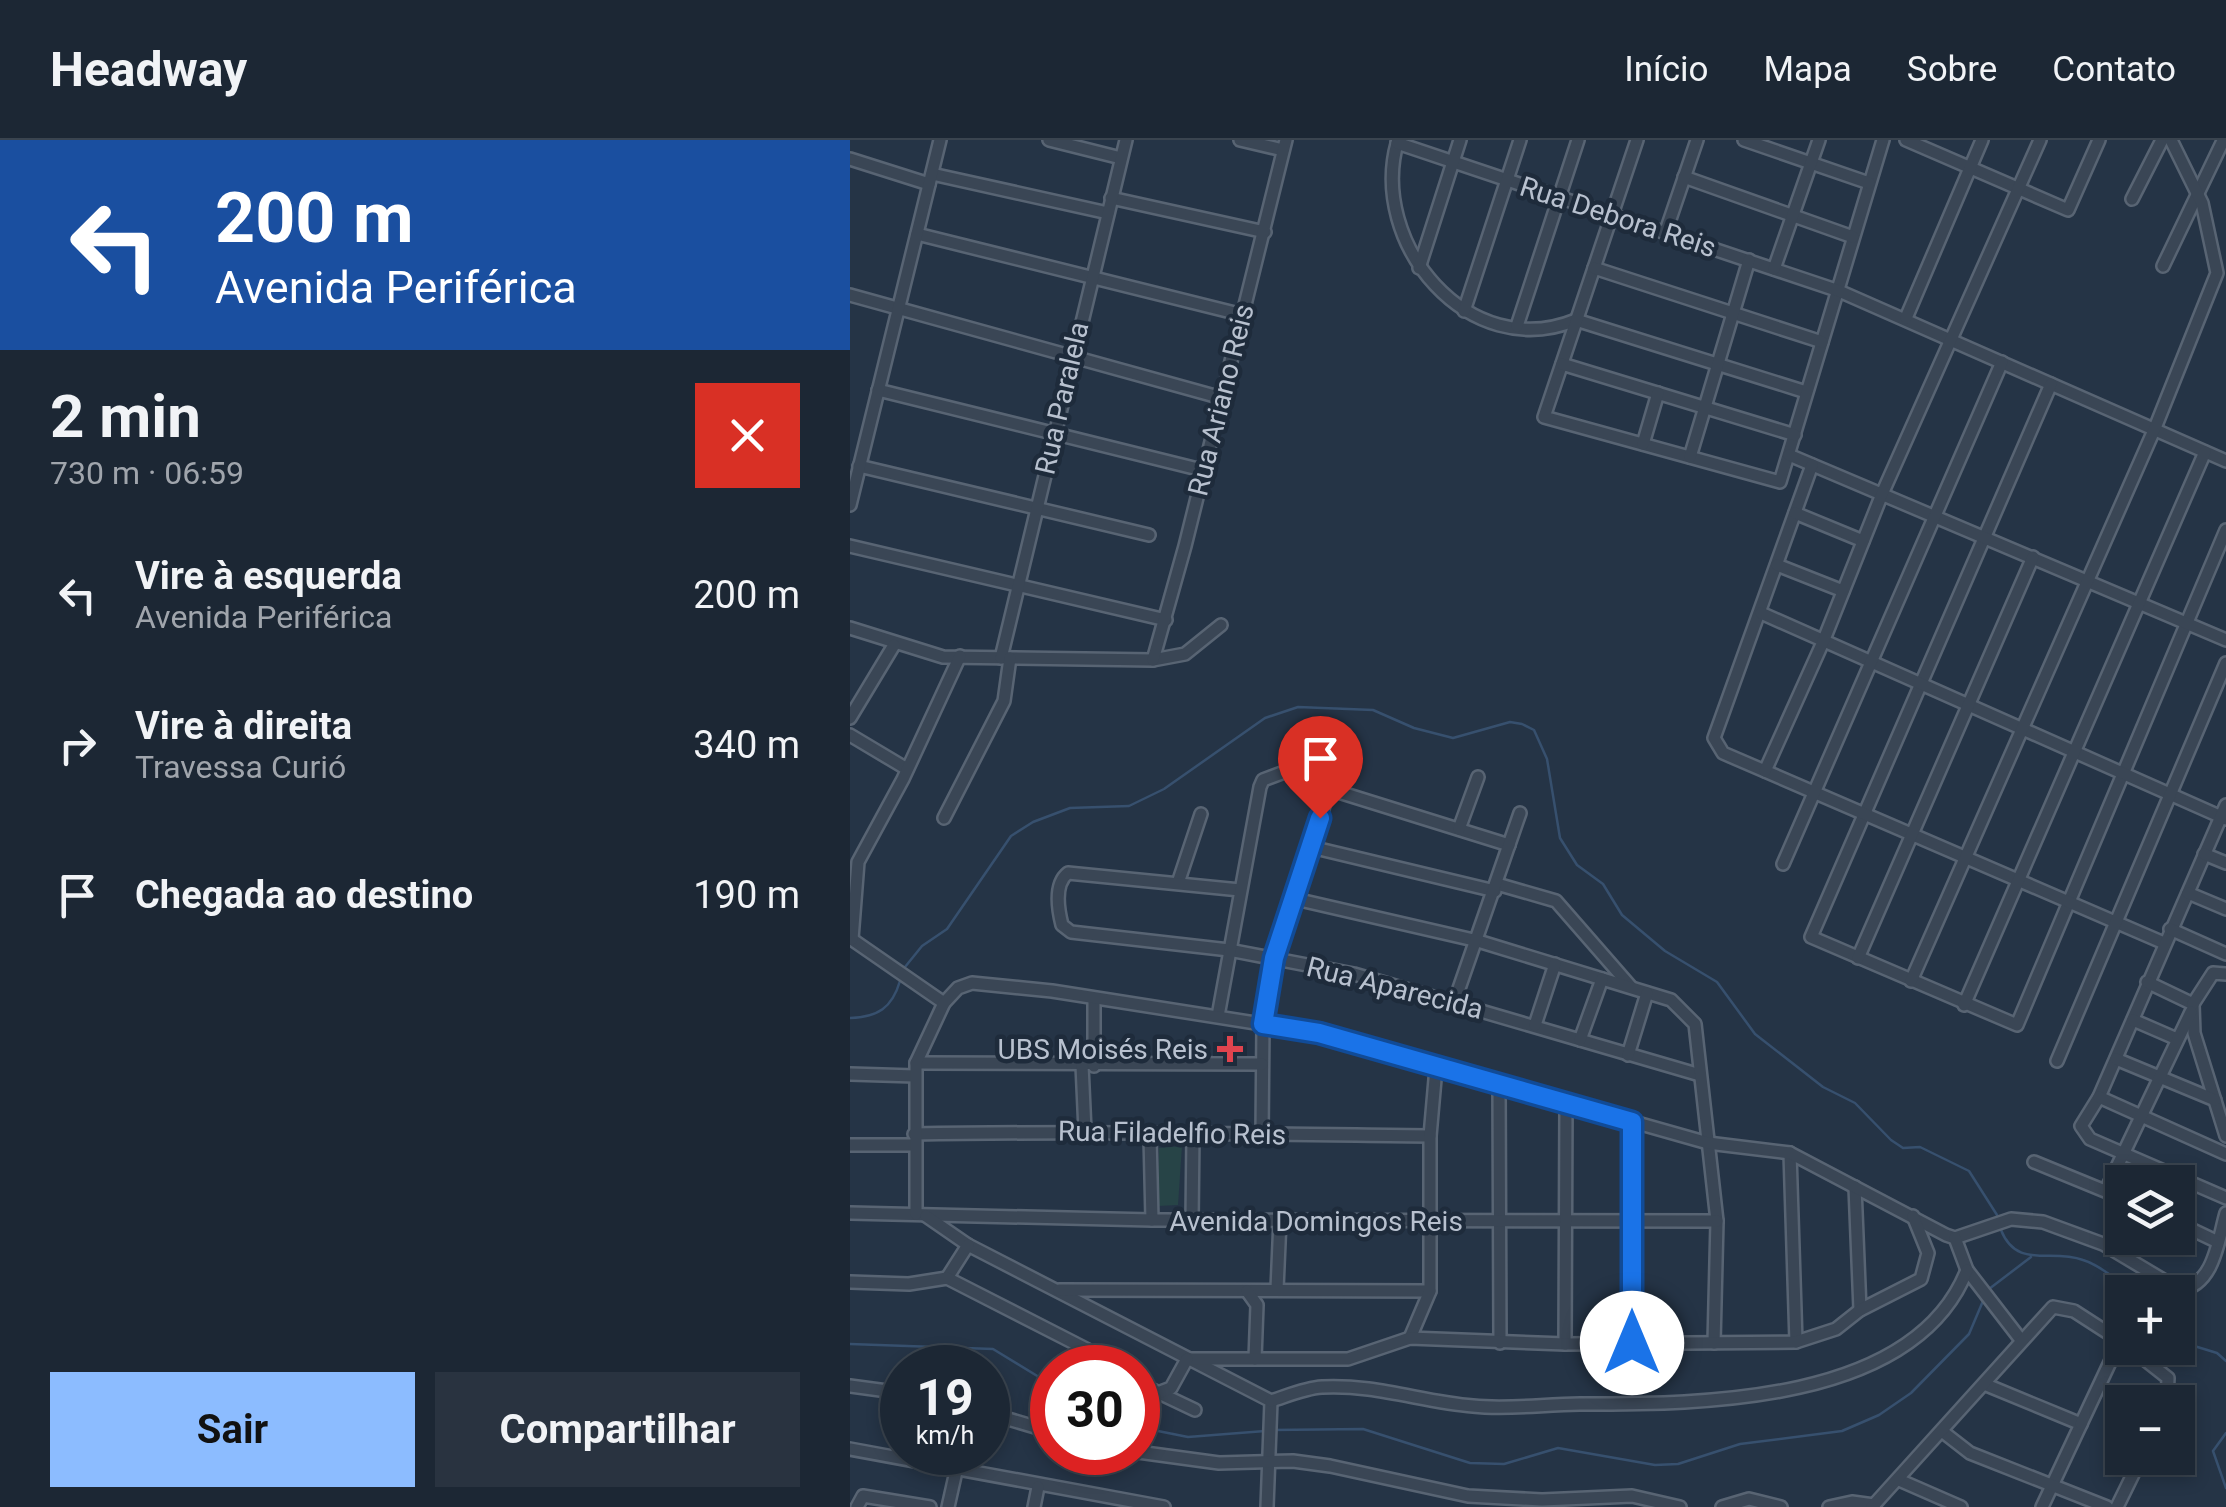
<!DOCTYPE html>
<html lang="pt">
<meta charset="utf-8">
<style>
:root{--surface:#1c2734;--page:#293340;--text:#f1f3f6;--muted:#a0a5ac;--line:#3a444f;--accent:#8cbcff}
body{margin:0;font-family:Roboto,sans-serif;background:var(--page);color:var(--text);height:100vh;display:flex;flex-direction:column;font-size:38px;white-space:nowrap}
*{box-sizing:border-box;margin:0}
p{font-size:32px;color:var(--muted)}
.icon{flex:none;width:55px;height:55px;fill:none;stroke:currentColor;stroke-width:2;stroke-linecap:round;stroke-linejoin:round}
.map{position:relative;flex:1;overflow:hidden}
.panel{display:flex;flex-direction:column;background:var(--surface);width:850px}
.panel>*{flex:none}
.guide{background:#1a4fa0;color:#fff;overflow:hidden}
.tools{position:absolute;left:1255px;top:1025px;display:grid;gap:20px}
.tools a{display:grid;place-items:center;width:90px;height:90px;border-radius:0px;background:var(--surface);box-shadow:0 5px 15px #0003,0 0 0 2px var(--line);font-size:50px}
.speed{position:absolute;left:30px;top:1205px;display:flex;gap:20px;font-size:50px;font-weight:700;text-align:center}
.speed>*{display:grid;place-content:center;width:130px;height:130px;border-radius:50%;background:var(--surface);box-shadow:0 5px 15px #0003,0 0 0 2px var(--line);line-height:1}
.speed small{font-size:25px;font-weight:400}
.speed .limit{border:15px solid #d22;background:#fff;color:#111}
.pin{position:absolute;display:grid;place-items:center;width:85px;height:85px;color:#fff;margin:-102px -42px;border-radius:50% 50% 50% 0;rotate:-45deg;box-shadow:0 0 10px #0007}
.pin .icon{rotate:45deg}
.me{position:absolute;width:110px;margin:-55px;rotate:0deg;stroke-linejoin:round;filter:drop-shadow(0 0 8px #0008)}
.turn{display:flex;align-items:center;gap:35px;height:210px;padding:0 50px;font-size:45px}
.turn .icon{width:130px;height:130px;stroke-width:2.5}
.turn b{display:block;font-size:70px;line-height:85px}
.round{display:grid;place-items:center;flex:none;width:105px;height:105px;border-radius:0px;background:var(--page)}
.summary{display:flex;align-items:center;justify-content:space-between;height:170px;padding:0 50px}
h1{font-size:60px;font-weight:700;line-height:75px}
.primary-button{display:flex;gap:20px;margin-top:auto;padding:20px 50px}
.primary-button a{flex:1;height:115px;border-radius:0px;background:var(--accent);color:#111;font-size:40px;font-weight:700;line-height:115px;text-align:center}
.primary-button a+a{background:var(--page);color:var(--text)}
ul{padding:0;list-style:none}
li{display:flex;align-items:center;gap:30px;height:150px;padding:0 50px}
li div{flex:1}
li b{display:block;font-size:38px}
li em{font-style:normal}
header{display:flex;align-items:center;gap:60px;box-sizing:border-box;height:140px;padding:0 50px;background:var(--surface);border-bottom:2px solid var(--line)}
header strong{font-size:48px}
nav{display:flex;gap:55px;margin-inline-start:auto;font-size:35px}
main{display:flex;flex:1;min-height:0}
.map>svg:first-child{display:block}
.green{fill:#274447}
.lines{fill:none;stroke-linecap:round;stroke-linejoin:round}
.stream{stroke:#37506e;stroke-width:2.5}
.minor-casing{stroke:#586473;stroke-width:16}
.minor{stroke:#3a4655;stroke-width:11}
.route-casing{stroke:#114b97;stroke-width:25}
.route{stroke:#1a73e8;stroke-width:18}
.health-dot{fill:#e0444e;stroke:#1e2b3b;stroke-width:4}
.labels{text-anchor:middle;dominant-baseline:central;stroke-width:9;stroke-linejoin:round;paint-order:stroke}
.street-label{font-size:28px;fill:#b8c1cf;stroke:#1e2b3b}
.poi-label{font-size:28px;fill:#b8c1cf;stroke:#1e2b3b;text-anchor:end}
</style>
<header>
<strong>Headway</strong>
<nav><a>Início</a><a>Mapa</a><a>Sobre</a><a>Contato</a></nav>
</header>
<main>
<section class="panel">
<div class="guide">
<div class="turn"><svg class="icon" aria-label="left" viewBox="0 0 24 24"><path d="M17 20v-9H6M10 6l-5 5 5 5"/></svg><div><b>200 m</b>Avenida Periférica</div></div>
</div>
<div class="summary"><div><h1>2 min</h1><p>730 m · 06:59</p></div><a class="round" style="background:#d93025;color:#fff"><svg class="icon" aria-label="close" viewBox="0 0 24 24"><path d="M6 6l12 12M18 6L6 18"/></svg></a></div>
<ul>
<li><svg class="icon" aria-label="left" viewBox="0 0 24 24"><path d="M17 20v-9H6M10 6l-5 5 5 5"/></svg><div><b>Vire à esquerda</b><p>Avenida Periférica</p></div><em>200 m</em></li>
<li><svg class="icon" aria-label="right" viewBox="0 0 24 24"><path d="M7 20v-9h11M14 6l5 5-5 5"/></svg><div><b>Vire à direita</b><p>Travessa Curió</p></div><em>340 m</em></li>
<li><svg class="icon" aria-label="arrive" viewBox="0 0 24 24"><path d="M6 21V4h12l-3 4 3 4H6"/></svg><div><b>Chegada ao destino</b></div><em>190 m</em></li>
</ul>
<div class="primary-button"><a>Sair</a><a>Compartilhar</a></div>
</section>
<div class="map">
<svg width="1376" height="1367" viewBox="0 0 1376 1367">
<rect width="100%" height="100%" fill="#253446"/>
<polygon class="green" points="332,1006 328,1065 308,1066 309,1008"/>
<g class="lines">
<g class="stream">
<polyline points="55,827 72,806 97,789 161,696 183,682 220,668 279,666 314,649 415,578 448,567 523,570 564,588 603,598 660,582 672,584 684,590 697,619 710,698 727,725 753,744 772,775 815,811 867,842 905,894 973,947 1005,963 1041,1000 1053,1008 1070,1007 1119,1031 1147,1075"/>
<path d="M0,878C28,877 42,868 50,841"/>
<path d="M1151,1090C1167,1130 1201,1108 1233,1120C1249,1125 1268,1140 1279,1152"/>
<polyline points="1139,1149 1181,1117"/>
<polyline points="1328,1201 1367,1213 1376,1221"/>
<polyline points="0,1204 143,1209 202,1245"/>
<polyline points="288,1287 338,1297 415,1291"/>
<polyline points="422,1290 513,1289 620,1323 654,1324 708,1308 805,1325 828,1324 890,1304 992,1291 1029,1275 1061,1253 1119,1194 1133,1161"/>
<polyline points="1376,1293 1363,1311 1376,1348"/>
</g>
<g class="minor-casing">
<g id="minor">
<polyline points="199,0 271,18"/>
<polyline points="390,0 433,10"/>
<path d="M548,0C517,103 619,224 726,180L956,252"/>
<polyline points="787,0 694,277 930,342 1033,0"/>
<polyline points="894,0 1019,43"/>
<polyline points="1056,0 1218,70 1249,0"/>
<polyline points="547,3 989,151 1376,321"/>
<polyline points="0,19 79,44"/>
<polyline points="82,34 258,73"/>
<polyline points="834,37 1003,97"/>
<polyline points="261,58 415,92"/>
<polyline points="1282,59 1312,0"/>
<polyline points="816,91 847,0"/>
<polyline points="67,94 393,175"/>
<polyline points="1313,126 1372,3"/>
<polyline points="569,128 610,0"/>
<polyline points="744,128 972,202"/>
<polyline points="924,129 969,0"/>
<polyline points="0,155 372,258"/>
<polyline points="614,171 670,0"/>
<polyline points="1056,178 1132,0"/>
<polyline points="667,186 728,0"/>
<polyline points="712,224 945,295"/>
<polyline points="1201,244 961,797 1167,885 1376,390"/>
<polyline points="28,250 352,330"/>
<polyline points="793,304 808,253"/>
<polyline points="939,315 1376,500"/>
<polyline points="840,317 899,120"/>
<polyline points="962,325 864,598 873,613 1314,803"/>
<polyline points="9,326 299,395"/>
<polyline points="0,365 90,0"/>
<polyline points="945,373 1013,401"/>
<polyline points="0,406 316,480"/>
<polyline points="927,425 993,451"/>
<polyline points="911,473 1376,679"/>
<polyline points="0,488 93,517 303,520 335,514 371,485"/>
<polyline points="151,518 276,0"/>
<polyline points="303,520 335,406 436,0"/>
<polyline points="0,578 44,505"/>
<polyline points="0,595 57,629"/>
<polyline points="915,631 973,502 1032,354 1190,0"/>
<polyline points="479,649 659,705"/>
<polyline points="1376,665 1249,957 1231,986 1240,999 1376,1058"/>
<polyline points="94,678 154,561 160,518"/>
<polyline points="609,689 628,637"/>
<polyline points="461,707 645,751"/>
<polyline points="1354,714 1376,723"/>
<polyline points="933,724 1152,222"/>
<polyline points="328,743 351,674"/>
<polyline points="647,744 706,761 781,847"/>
<path d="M390,750L218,733C204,744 208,769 212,785L221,792L379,810L504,834L850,935"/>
<polyline points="1338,753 1376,769"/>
<polyline points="441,758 628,801 821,860 845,884 867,1081 864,1203"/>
<polyline points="1320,789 1376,814"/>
<polyline points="0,798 94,863"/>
<polyline points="2,799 8,722 53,639 110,516"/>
<polyline points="1008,818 1183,417"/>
<polyline points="1061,841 1305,288 1367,133 1352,63 1321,0"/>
<polyline points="1297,842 1343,864"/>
<polyline points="605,860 670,673"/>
<polyline points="1343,864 1344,893 1376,996"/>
<polyline points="1343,864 1363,833 1376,834"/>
<polyline points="1114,865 1355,312"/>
<polyline points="368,876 410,647 413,640 437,631 451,610 484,614 488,623 424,818 413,885 412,994"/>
<polyline points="1283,880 1327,899"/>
<polyline points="685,885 705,824"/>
<polyline points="730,900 752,839"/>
<polyline points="778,915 797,853"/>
<polyline points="1266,919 1365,960"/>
<polyline points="1207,921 1376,523"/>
<polyline points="66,923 412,924"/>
<polyline points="232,925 235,991"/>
<polyline points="244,926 244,859"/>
<polyline points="0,934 65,936"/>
<polyline points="649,944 650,1203"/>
<polyline points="1249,957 1376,1014"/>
<polyline points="782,982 782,1203"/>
<path d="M64,994C236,991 408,994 580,996"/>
<polyline points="300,996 302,1080"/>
<polyline points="0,1005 64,1005"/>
<polyline points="940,1013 946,1202"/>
<polyline points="1184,1022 1272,1058"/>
<polyline points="1005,1047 1010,1170"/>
<polyline points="1256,1050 1341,872"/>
<polyline points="0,1073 302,1080 867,1081"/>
<path d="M66,1074V923L94,863L108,848L122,843L202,851L469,893L858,1003L940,1013L1096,1095L1105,1098L1161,1079L1193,1082L1253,1104L1330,1150C1364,1145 1368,1101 1376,1073"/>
<polyline points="76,1076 118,1105 421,1261 417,1367"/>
<polyline points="342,1080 343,995"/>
<polyline points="1328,1083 1368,1102"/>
<polyline points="1105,1098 1117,1130 1171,1200"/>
<polyline points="97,1138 118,1105"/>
<polyline points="0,1142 59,1144 97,1138 236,1209 262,1228"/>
<polyline points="427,1149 430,1080"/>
<polyline points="209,1150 580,1151"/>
<polyline points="397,1151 407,1165 405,1219"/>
<polyline points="560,1198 580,1151 580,996 586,928"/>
<polyline points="715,1204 716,964"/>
<polyline points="1280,1208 1318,1238 1317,1262"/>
<polyline points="337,1219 498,1219 560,1198 715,1204 946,1202 986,1189 1010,1170 1071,1139 1078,1113 1063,1076"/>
<polyline points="288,1243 345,1270"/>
<polyline points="1134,1244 1231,1284 1192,1367"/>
<polyline points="0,1246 52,1253"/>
<polyline points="308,1253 321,1248 337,1219"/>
<path d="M421,1261C437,1256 455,1248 472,1247C524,1244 573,1262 623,1266C659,1270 695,1264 730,1264C852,1264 1064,1264 1117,1130"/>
<polyline points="138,1273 202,1292"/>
<polyline points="1231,1284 1270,1201"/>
<polyline points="1093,1292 1120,1313 1257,1367"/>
<polyline points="0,1309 314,1367"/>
<polyline points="288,1312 369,1323 443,1321 480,1326 618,1356 692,1360 782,1356 830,1367"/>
<polyline points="1049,1340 1111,1367"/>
<polyline points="7,1367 13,1356 80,1367"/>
<polyline points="98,1367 107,1327"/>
<polyline points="184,1367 188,1347"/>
<polyline points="872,1367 899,1359 931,1367"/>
<polyline points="979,1367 1002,1362 1024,1365"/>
<polyline points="1022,1367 1203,1167 1224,1171 1272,1202"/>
<polyline points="1267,1367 1291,1318"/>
</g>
</g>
<use href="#minor" class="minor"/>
</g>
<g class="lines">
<g class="route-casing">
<polyline id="route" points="470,678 424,818 413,884 469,893 782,982 782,1203"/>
</g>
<use href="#route" class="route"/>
</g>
<path class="health-dot" d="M375 894h10v10h10v10h-10v10h-10v-10h-10v-10h10z"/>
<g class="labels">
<g class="street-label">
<text transform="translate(768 77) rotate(18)">Rua Debora Reis</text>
<text transform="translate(212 258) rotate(-77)">Rua Paralela</text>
<text transform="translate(371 260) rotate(-76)">Rua Ariano Reis</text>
<text transform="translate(545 848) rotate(14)">Rua Aparecida</text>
<text transform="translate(322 993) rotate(1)">Rua Filadelfio Reis</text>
<text x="466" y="1081">Avenida Domingos Reis</text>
</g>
<g class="poi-label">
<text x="358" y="909">UBS Moisés Reis</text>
</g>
</g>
</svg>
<div class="tools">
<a><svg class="icon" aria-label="layers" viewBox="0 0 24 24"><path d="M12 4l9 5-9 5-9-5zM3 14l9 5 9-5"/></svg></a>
<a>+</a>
<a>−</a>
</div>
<div class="speed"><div>19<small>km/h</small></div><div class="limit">30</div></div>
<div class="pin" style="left:470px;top:678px;background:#d93025"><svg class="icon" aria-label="arrive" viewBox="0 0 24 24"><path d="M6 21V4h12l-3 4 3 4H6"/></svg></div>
<svg class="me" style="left:782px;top:1203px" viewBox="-20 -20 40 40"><circle r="19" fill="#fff"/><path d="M0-13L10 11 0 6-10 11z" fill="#1a73e8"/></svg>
</div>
</main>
